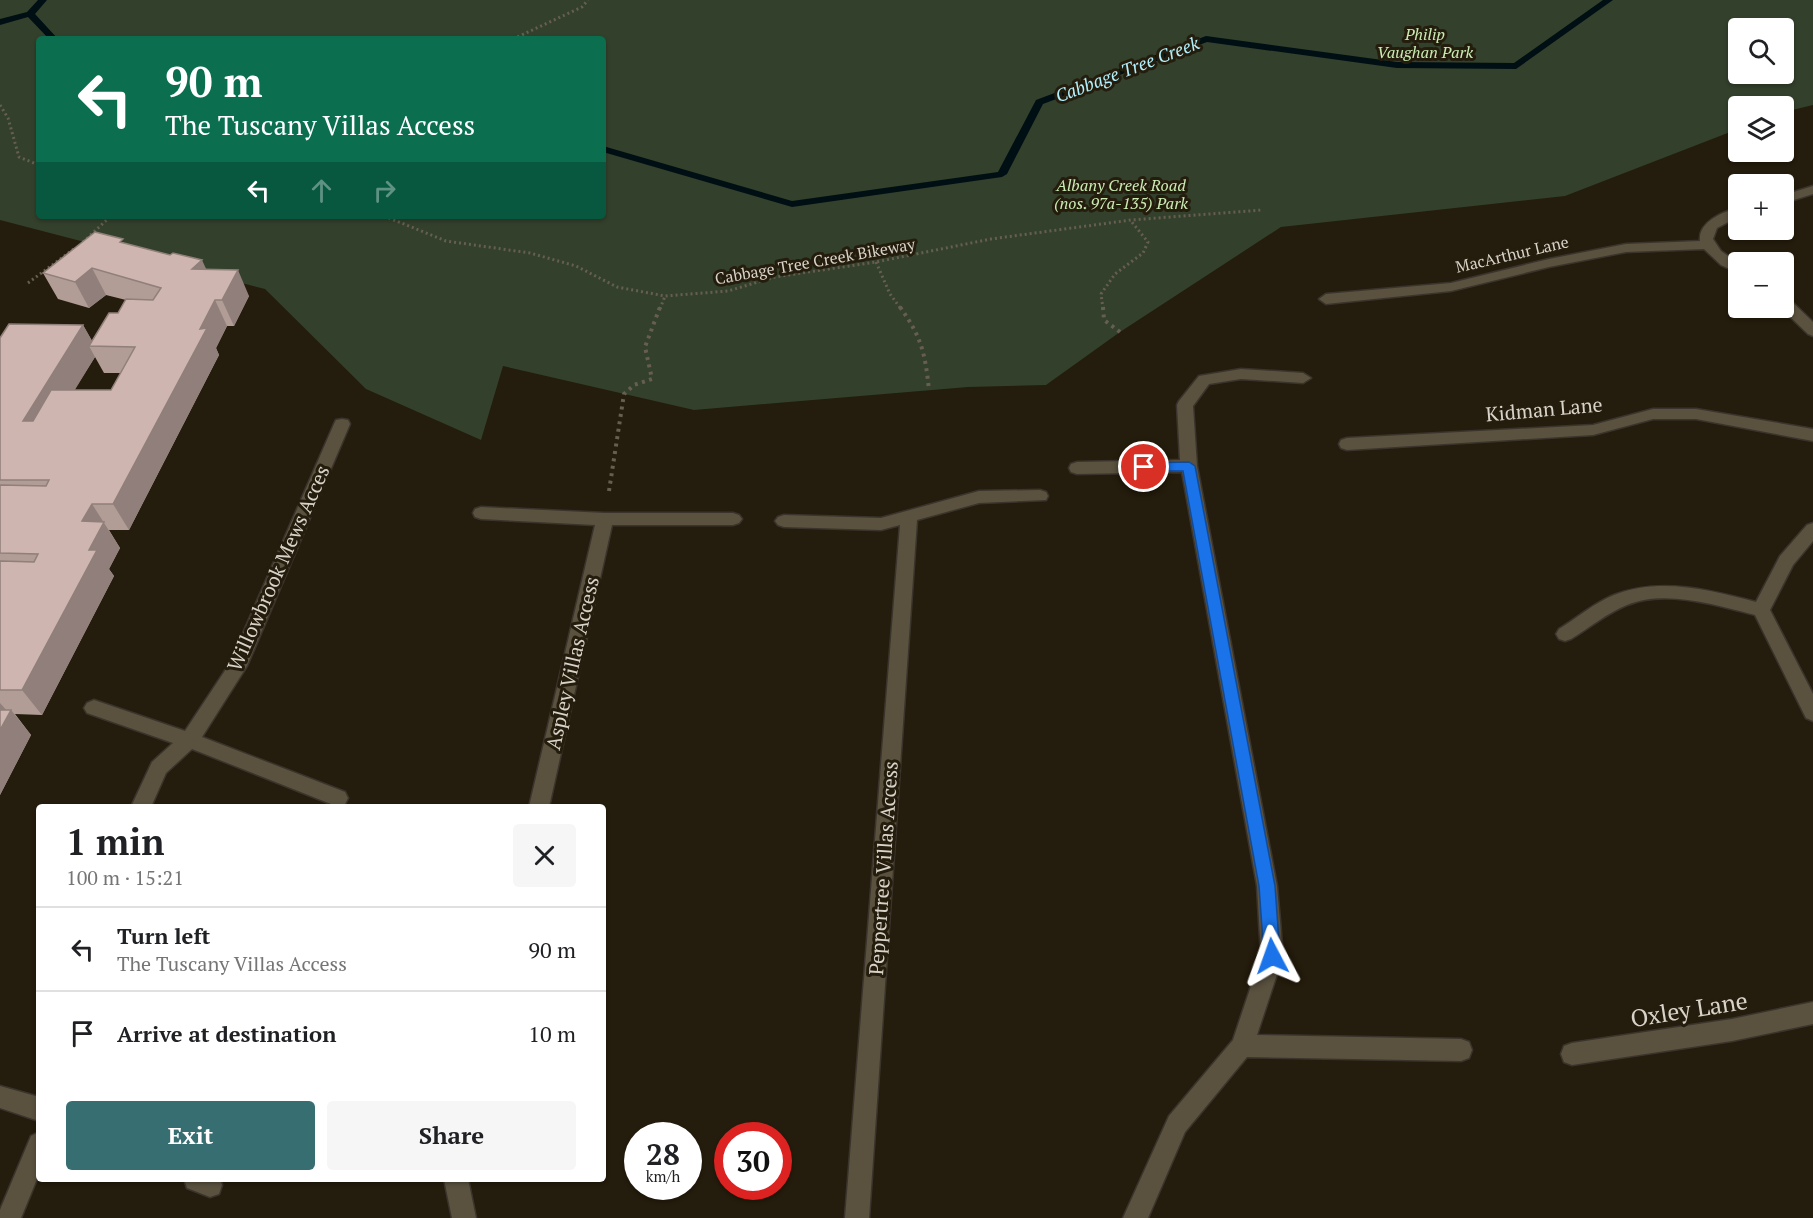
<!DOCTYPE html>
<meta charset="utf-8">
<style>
:root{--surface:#fff;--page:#f6f6f6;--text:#202124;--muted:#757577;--line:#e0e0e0;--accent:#366e71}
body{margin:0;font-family:"PT Serif",serif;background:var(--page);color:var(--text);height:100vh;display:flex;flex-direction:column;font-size:22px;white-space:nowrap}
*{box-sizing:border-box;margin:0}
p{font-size:20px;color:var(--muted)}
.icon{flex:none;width:33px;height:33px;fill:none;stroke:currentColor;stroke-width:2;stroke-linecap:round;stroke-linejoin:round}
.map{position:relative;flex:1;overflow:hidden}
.details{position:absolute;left:36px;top:804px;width:570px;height:378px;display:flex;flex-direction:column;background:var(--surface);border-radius:6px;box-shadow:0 2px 4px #0004}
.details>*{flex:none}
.top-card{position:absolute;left:36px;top:36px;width:570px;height:183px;border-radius:6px;box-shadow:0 2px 4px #0004;background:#0b6e4f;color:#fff;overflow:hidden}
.buttons{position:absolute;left:1728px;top:18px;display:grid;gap:12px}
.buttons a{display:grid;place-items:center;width:66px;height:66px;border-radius:6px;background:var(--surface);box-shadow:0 2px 4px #0004;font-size:30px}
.speed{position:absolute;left:624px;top:1122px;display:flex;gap:12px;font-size:30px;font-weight:700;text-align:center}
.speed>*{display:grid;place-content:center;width:78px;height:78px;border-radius:50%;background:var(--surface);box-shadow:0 2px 4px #0004;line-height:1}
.speed small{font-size:15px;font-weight:400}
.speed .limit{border:9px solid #d22;background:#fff;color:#111}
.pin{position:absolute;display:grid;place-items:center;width:51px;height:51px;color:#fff;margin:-26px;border:3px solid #fff;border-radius:50%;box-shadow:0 2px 6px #0007}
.me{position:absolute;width:66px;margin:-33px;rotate:356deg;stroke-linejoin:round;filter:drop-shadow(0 0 4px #0008)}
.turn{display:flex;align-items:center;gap:21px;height:126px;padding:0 30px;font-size:27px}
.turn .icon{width:78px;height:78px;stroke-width:2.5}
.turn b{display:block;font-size:42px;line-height:51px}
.lanes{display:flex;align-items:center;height:57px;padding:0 30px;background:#0003;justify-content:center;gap:30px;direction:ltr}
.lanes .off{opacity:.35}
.round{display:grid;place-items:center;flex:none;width:63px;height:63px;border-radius:6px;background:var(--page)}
.summary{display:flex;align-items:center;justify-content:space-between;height:102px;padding:0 30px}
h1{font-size:36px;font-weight:800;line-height:45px}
.button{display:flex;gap:12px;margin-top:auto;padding:12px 30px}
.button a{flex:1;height:69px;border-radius:6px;background:var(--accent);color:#fff;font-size:24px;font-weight:800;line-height:69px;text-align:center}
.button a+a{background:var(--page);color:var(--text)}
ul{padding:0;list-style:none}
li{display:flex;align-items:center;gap:18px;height:84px;padding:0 30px;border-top:2px solid var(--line)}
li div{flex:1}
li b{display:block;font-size:22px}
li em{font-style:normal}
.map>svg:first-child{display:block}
.green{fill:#33402b;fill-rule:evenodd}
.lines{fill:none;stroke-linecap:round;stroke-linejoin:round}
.stream{fill:#000f14;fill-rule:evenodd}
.street-casing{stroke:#3a342c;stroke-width:3}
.path-far1{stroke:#665f51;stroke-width:3;stroke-dasharray:2 3;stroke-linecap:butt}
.path{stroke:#665f51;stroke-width:4;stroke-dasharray:3 4.5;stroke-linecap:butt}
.street{fill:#5a513f;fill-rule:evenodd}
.wall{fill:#b19c96;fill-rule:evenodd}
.shaded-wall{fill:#907f7a}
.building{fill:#ceb5af;stroke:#907f7a;stroke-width:1.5}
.route{fill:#1a73e8;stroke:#114b97;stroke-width:1.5}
.labels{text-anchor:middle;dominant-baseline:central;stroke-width:6;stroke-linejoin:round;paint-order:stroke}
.far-park-label{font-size:16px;font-style:italic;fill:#caecb4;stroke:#241c0c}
.far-street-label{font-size:16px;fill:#d8d3c9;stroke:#241c0c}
.far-water-label{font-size:18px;font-style:italic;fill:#b1f0fc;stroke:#241c0c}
.street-label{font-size:20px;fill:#d8d3c9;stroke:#241c0c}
.near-street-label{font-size:24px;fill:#d8d3c9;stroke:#241c0c}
</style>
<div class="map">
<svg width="1813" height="1218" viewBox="0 0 1813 1218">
<rect width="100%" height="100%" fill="#241c0c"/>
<path class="green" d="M0,0H1813V105L1784,112V106H1738V129L1565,196L1281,227L1120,332L1046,385L968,387L694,410L503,366L481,440L366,389L265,289L0,220ZM1738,28H1784V74H1738ZM39,39H603V216H39Z"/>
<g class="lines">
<g class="stream">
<polygon points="38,0 47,0 35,14 58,39 49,39 28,17 0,25 0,19 27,12"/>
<polygon points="1603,0 1613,0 1516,69 1397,68 1207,42 1043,104 1007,174 1002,177 792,207 603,152 603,146 792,201 998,172 1036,100 1206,36 1397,62 1514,63"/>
</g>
<g class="street-casing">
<g id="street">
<polygon points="1813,186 1813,194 1784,203 1784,195"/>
<path d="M1738,208V217L1717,228L1713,239L1721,251L1738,263V273L1721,265L1704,249L1626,252L1549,267L1451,291L1326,304L1319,299L1326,294L1451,283L1549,259L1626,244L1700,241C1698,222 1722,212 1738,208Z"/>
<polygon points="1784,297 1789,299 1813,322 1813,336 1808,334 1781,308 1784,308"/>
<polygon points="1241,369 1303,373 1311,378 1303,383 1241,379 1209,384 1193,406 1197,466 1277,886 1283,956 1257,1035 1461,1039 1469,1042 1472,1050 1469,1058 1461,1061 1247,1057 1185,1132 1148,1218 1123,1218 1169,1116 1233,1040 1261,956 1257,886 1182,472 1077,474 1071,472 1069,468 1071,464 1077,462 1180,460 1177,405 1179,401 1199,376"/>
<polygon points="1653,409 1696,409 1813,429 1813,441 1696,419 1653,419 1593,435 1347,450 1341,448 1339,444 1341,440 1347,438 1593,425"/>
<polygon points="342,419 348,420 350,424 247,666 202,737 345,792 348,798 345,804 338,807 331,804 192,749 166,773 151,807 131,807 152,762 173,743 87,713 84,708 87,703 94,700 185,731 230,663 334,424 336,420"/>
<polygon points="1040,490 1046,492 1048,496 1046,500 979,503 917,520 869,1218 845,1218 900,525 881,530 784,527 778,525 775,521 778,517 784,515 881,518 979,491"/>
<polygon points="481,507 605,513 733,513 739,515 742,519 739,523 733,525 612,525 549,807 529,807 595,525 481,519 475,517 473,513 475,509"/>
<path d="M1813,523V541L1793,565L1770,610L1813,694V721L1806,718L1755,615C1716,605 1665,589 1627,605C1607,613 1589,628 1571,639L1565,641L1559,639L1556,634L1559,629C1577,618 1594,603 1614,595C1660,577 1710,590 1756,602L1780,556L1807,525Z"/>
<polygon points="1813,1002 1813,1024 1732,1041 1572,1065 1564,1062 1561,1054 1564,1046 1572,1043 1732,1019"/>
<polygon points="0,1086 39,1097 39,1121 0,1108"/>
<polygon points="39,1132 39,1174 21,1218 0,1218 0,1210 31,1136"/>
<polygon points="184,1179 220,1179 222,1185 219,1194 210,1197 187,1188"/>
<polygon points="444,1179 468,1179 476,1218 452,1218"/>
</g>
</g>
<g class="path-far1">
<polyline points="513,39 582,7 588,0"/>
<polyline points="0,105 8,118 19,157 39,165"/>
<polyline points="384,216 446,241 530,253 576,266 617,287 665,296 728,291 775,277 876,262 991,239 1131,220 1262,210"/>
<polyline points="83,242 111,216"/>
<polyline points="876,262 890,294 901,309"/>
<polyline points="28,283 75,248"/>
<polyline points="660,309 665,296"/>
<polyline points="1103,309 1101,294 1115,274 1143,253 1148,242 1131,221"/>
</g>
<g class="path">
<path d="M900,307C922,338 925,353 929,390"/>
<polyline points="1103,307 1104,320 1120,332"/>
<polyline points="609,491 624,394 634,385 652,379 645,347 660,307"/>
</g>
<use href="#street" class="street"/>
</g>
<path class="wall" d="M124,243L206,270L249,296L234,326H227L216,348L219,355L129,530H109L120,548L109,569L114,576L42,715L15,714L31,735L0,795V338L83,325L92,341L118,313L126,300L106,295L89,308L58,299L43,273ZM95,357L104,373H121L111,390H74Z"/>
<g class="shaded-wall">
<polygon points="202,260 214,286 192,269"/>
<polygon points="92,268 106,295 89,308 75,282"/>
<polygon points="238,270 249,296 234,326 222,300"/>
<polygon points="215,300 227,326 216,348 219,355 129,530 113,504 200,329"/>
<polygon points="83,325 95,346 89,346 95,357 40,447 23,421"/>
<polygon points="92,504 120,548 109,569 114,576 42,715 22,690 89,550 82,521"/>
<polygon points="0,703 9,713 11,710 31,735 0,795"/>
</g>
<g class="building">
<polygon points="95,232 123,239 120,242 170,255 173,253 202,260 192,269 238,270 222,300 215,300 200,329 207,328 113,504 92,504 82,521 104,522 89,550 97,550 22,690 0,690 0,561 34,562 38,554 0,553 0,485 46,486 49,480 0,480 0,338 9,324 83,325 23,421 33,421 51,390 111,390 135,347 89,346 109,313 118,313 126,299 153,300 161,288 92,268 75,282 43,273"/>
<polygon points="0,710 11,710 0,730"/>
</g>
<polygon class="route" points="1189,462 1195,466 1275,886 1280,956 1278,961 1272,964 1266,961 1264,956 1259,886 1183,471 1144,471 1138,467 1144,463"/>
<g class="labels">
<g class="far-park-label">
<text x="1425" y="34">Philip<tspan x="1425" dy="18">Vaughan Park</tspan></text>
<text x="1121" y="185">Albany Creek Road<tspan x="1121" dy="18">(nos. 97a-135) Park</tspan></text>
</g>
<g class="far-street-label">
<text transform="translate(1512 254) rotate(-13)">MacArthur Lane</text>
<text transform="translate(815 261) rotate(-10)">Cabbage Tree Creek Bikeway</text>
</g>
<g class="far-water-label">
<text transform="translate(1127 69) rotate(-21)">Cabbage Tree Creek</text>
</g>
<g class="street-label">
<text transform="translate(1544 409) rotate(-5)">Kidman Lane</text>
<text transform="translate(278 568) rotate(-66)">Willowbrook Mews Acces</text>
<text transform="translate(572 663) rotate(-77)">Aspley Villas Access</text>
<text transform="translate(883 868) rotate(-86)">Peppertree Villas Access</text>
</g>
<g class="near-street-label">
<text transform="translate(1689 1009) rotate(-9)">Oxley Lane</text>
</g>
</g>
</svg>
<div class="buttons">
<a><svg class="icon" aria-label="search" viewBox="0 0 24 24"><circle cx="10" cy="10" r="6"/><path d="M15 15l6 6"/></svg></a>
<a><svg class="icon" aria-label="layers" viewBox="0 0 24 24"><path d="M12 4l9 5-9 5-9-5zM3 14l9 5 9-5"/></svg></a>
<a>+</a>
<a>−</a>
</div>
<div class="speed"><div>28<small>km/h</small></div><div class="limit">30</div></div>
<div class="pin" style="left:1144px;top:467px;background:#d93025"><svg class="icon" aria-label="arrive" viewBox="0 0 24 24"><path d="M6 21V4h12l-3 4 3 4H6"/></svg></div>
<svg class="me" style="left:1272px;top:956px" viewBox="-20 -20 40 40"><path d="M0-17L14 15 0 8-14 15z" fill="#1a73e8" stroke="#fff" stroke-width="4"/></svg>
<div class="top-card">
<div class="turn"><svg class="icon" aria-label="left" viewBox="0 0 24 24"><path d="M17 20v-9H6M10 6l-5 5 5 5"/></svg><div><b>90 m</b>The Tuscany Villas Access</div></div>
<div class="lanes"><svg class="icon" aria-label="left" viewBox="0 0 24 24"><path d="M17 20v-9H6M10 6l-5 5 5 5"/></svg><svg class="icon off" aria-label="ahead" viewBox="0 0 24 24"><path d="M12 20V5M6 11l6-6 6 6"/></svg><svg class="icon off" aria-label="right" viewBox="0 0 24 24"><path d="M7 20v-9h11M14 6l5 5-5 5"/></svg></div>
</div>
<section class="details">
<div class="summary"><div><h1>1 min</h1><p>100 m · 15:21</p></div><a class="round"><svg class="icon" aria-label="close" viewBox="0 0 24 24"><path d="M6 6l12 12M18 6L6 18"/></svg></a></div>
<ul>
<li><svg class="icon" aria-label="left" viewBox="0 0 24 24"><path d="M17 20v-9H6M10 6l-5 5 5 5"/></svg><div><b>Turn left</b><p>The Tuscany Villas Access</p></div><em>90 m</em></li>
<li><svg class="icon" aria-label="arrive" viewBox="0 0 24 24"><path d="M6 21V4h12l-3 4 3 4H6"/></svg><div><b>Arrive at destination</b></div><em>10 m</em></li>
</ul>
<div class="button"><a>Exit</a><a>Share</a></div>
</section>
</div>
